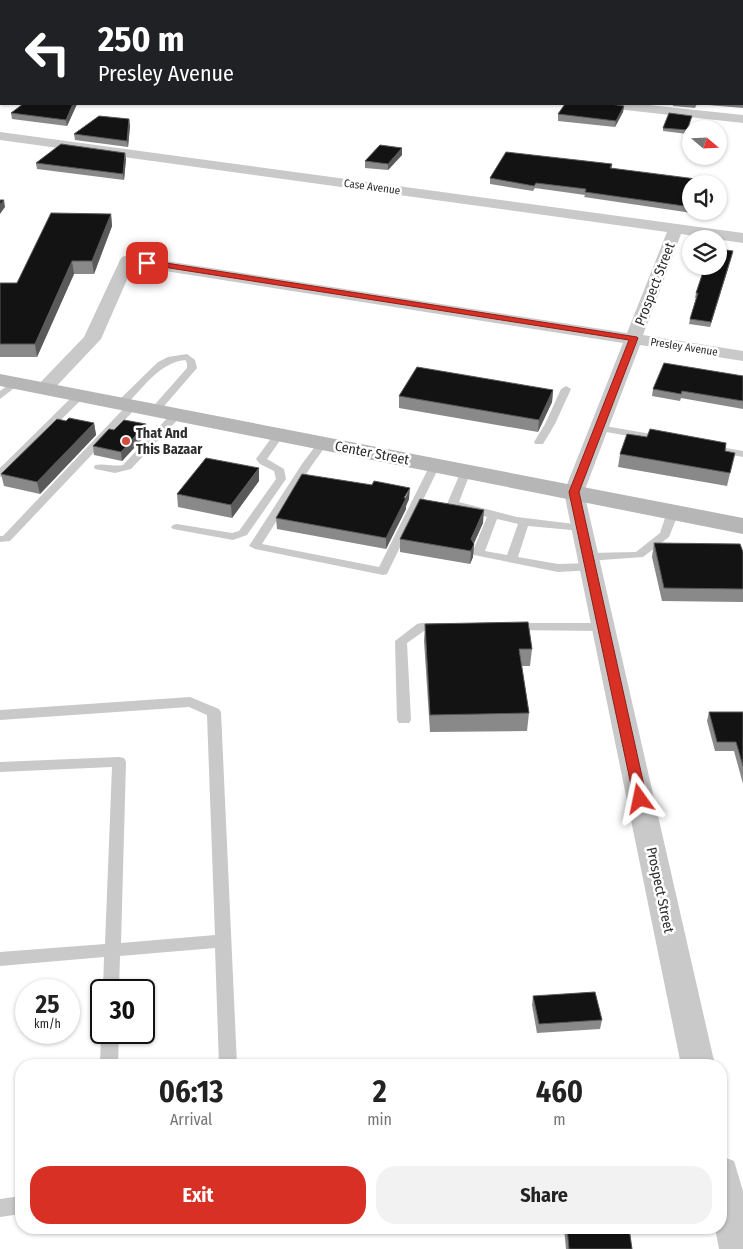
<!DOCTYPE html>
<style>
:root{--surface:#fff;--page:#f2f2f2;--text:#222;--muted:#767676;--accent:#d93025}
body{margin:0;font-family:"Fira Sans Condensed",sans-serif;background:var(--page);color:var(--text);height:100vh;display:flex;flex-direction:column;font-size:19px;white-space:nowrap}
*{box-sizing:border-box;margin:0}
p{font-size:16px;color:var(--muted)}
.icon{flex:none;width:28px;height:28px;fill:none;stroke:currentColor;stroke-width:2;stroke-linecap:round;stroke-linejoin:round}
.map{position:relative;flex:1;overflow:hidden}
.drawer{position:absolute;left:15px;top:1059px;width:712px;height:175px;display:flex;flex-direction:column;background:var(--surface);border-radius:20px;box-shadow:0 1px 4px #0004}
.drawer>*{flex:none}
.banner{position:absolute;left:0px;top:0px;width:744px;height:105px;box-shadow:0 1px 4px #0004;background:#202124;color:#fff;overflow:hidden}
.needle{width:32px;rotate:109deg}
.tools{position:absolute;left:682px;top:120px;display:grid;gap:10px}
.tools a{display:grid;place-items:center;width:45px;height:45px;border-radius:50%;background:var(--surface);box-shadow:0 1px 4px #0004;font-size:25px}
.speed{position:absolute;left:15px;top:979px;display:flex;gap:10px;font-size:25px;font-weight:700;text-align:center}
.speed>*{display:grid;place-content:center;width:65px;height:65px;border-radius:50%;background:var(--surface);box-shadow:0 1px 4px #0004;line-height:1}
.speed small{font-size:12px;font-weight:400}
.speed .limit{border:2px solid #111;border-radius:8px;background:#fff;color:#111}
.pin{position:absolute;display:grid;place-items:center;width:42px;height:42px;color:#fff;margin:-21px;border-radius:10px;box-shadow:0 2px 8px #0006}
.me{position:absolute;width:55px;margin:-28px;rotate:348deg;stroke-linejoin:round;filter:drop-shadow(0 0 4px #0008)}
.turn{display:flex;align-items:center;gap:18px;height:105px;padding:0 15px;font-size:22px}
.turn .icon{width:65px;height:65px;stroke-width:2.5}
.turn b{display:block;font-size:35px;line-height:42px}
.eta{display:flex;justify-content:space-evenly;align-items:center;height:85px;text-align:center}
.eta b{font-size:30px;font-weight:700;line-height:35px}
.cta{display:flex;gap:10px;margin-top:auto;padding:10px 15px}
.cta a{flex:1;height:58px;border-radius:20px;background:var(--accent);color:#fff;font-size:20px;font-weight:700;line-height:58px;text-align:center}
.cta a+a{background:var(--page);color:var(--text)}
.map>svg:first-child{display:block}
.lines{fill:none;stroke-linecap:round;stroke-linejoin:round}
.lane{fill:#c9c9c9;fill-rule:evenodd}
.street{fill:#c9c9c9;fill-rule:evenodd}
.secondary{fill:#b6b6b6;fill-rule:evenodd}
.primary{fill:#a4a4a4;fill-rule:evenodd}
.wall{fill:#898989}
.shaded-wall{fill:#5a5a5a}
.building{fill:#131313;stroke:#5a5a5a}
.route{fill:#d93025;stroke:#8d1f18}
.poi-dot{fill:#d44c3d;stroke:#fff;stroke-width:2}
.labels{text-anchor:middle;dominant-baseline:central;stroke-width:5;stroke-linejoin:round;paint-order:stroke}
.far-street-label{font-size:11px;fill:#2c2c2c;stroke:#fff}
.street-label{font-size:14px;fill:#2c2c2c;stroke:#fff}
.poi-label{font-size:14px;font-weight:bold;fill:#2c2c2c;stroke:#fff;text-anchor:start}
</style>
<div class="map">
<svg width="743" height="1249" viewBox="0 0 743 1249">
<rect width="100%" height="100%" fill="#fff"/>
<g class="lines">
<g class="lane">
<path d="M187,354L195,360L197,368L159,412H151L150,410L187,368V363L185,360C159,363 143,388 126,405H118V401L158,362L168,357Z"/>
<polygon points="15,380 20,383 18,385 0,399 0,391"/>
<polygon points="566,386 571,389 555,424 543,444 535,444 534,442 545,424 561,389"/>
<polygon points="80,392 85,395 84,397 4,476 0,477 0,468 76,393"/>
<polygon points="133,402 138,405 137,407 10,541 0,542 0,536 3,536 129,403"/>
<path d="M177,411L181,412V416L131,469L115,473L95,469L94,467L95,465C105,463 113,467 123,465L173,412Z"/>
<polygon points="599,425 663,436 668,439 663,442 595,430 594,428 595,426"/>
<polygon points="279,432 284,435 267,459 284,469 286,479 247,535 233,540 173,529 171,527 173,525 177,524 232,533 239,531 276,479 274,471 260,464 256,459 275,433"/>
<polygon points="323,440 328,443 312,465 262,544 379,567 431,463 439,463 440,465 387,574 383,575 255,549 249,546 302,464 319,441"/>
<polygon points="709,445 743,451 743,457 705,450 704,448"/>
<path d="M466,468L471,471L459,502L517,517L582,525L588,528L582,531L528,526L518,557L558,564L590,563L596,567L594,570L558,572L474,555L472,553L487,517L449,506L447,504L461,471ZM497,519L518,524L507,555L485,551Z"/>
<polygon points="673,509 679,512 669,537 643,557 588,561 582,557 588,553 636,552 660,533 667,512"/>
<polygon points="421,623 441,623 447,627 441,631 424,631 407,643 411,720 409,723 399,723 397,720 395,641 417,624"/>
<polygon points="513,623 603,623 609,627 603,631 509,630 507,627 509,624"/>
<polygon points="190,697 219,709 221,712 237,1065 219,1065 215,948 120,956 119,990 103,990 104,957 0,966 0,952 105,944 112,767 0,772 0,762 119,757 124,758 126,762 121,943 215,935 207,715 189,707 0,720 0,710"/>
<polygon points="101,1032 119,1032 118,1065 100,1065"/>
<polygon points="21,1196 21,1214 0,1217 0,1199"/>
</g>
<g class="street">
<polygon points="349,0 363,0 364,1 350,1"/>
<polygon points="601,104 639,104 743,115 743,123 607,108 603,107"/>
<polygon points="0,132 743,233 743,243 681,234 643,335 743,351 743,361 640,345 584,492 715,1065 681,1065 564,492 623,343 133,266 101,339 51,392 44,394 37,392 35,388 84,337 120,260 122,257 128,255 627,333 667,232 0,140"/>
<polygon points="721,1156 734,1161 743,1191 743,1249 719,1249 715,1228 721,1228"/>
</g>
<polygon class="secondary" points="0,374 743,518 743,534 0,386"/>
<rect class="primary" x="27" y="0" width="12" height="1"/>
</g>
<g class="wall">
<polygon points="743,44 743,108 697,104 695,108 673,106 673,104 742,104"/>
<polygon points="23,104 77,104 67,126 12,119 11,113"/>
<polygon points="624,106 623,112 615,127 558,121 558,114"/>
<polygon points="129,119 130,126 128,147 75,140 74,134"/>
<polygon points="691,119 687,134 663,131 663,128"/>
<polygon points="402,148 402,155 388,170 365,168 365,161"/>
<polygon points="126,159 124,180 37,169 36,163"/>
<polygon points="612,164 612,169 691,184 691,211 693,211 692,213 584,197 585,195 535,188 533,191 490,184 490,178"/>
<polygon points="111,214 112,226 94,274 74,274 37,357 0,357 0,283 17,283"/>
<polygon points="733,251 710,327 689,324 690,319 696,298 695,298 696,293"/>
<polygon points="743,376 743,409 681,398 680,401 652,396 653,389"/>
<polygon points="553,390 552,402 538,432 399,408 399,396"/>
<polygon points="94,423 96,435 40,494 4,486 1,474"/>
<polygon points="146,424 148,433 122,461 94,455 93,446 114,430"/>
<polygon points="725,451 732,465 727,486 618,467 620,454"/>
<polygon points="259,481 232,518 178,507 177,494"/>
<polygon points="409,499 406,506 406,509 386,549 277,529 276,518"/>
<polygon points="483,523 474,543 473,557 470,564 400,552 400,539"/>
<polygon points="654,543 743,552 743,602 662,601 652,557"/>
<polygon points="425,624 532,649 530,666 522,666 529,713 527,731 430,732 424,641"/>
<polygon points="709,712 743,712 743,784 734,751 715,751 707,721"/>
<polygon points="533,996 602,1020 600,1029 537,1033 532,1005"/>
<polygon points="564,1228 629,1228 632,1249 566,1249"/>
</g>
<g class="shaded-wall">
<polygon points="73,104 77,104 67,126 66,120"/>
<polygon points="624,106 623,112 615,127 616,121"/>
<polygon points="129,119 130,126 128,147 127,141"/>
<polygon points="402,148 402,155 388,170 388,164"/>
<polygon points="125,153 126,159 124,180 123,174"/>
<polygon points="4,200 5,207 0,214 0,205"/>
<polygon points="111,214 112,226 94,274 92,261"/>
<polygon points="733,251 732,256 710,327 711,322"/>
<polygon points="72,261 74,274 37,357 35,344"/>
<polygon points="553,390 552,402 538,432 539,420"/>
<polygon points="94,423 96,435 40,494 37,482"/>
<polygon points="146,424 148,433 122,461 121,452"/>
<polygon points="259,468 259,481 232,518 231,505"/>
<polygon points="410,488 409,499 406,506 406,509 386,549 386,538"/>
<polygon points="484,510 483,523 470,552 471,539"/>
<polygon points="474,544 473,557 470,564 471,551"/>
</g>
<g class="building">
<polygon points="359,0 743,0 743,36 742,1 356,1"/>
<polygon points="743,44 743,102 742,102"/>
<polygon points="23,104 73,104 66,120 11,113"/>
<polygon points="565,104 610,104 624,106 616,121 558,114"/>
<polygon points="669,113 692,116 687,130 663,128"/>
<polygon points="99,116 129,119 127,141 74,134"/>
<polygon points="61,144 125,153 123,174 36,163"/>
<polygon points="380,145 402,148 388,164 365,161"/>
<polygon points="506,152 612,164 610,168 704,180 703,184 691,184 691,207 585,192 586,189 536,183 534,186 490,178"/>
<polygon points="0,200 4,200 0,205"/>
<polygon points="51,213 111,214 92,261 72,261 35,344 0,344 0,283 17,283"/>
<polygon points="719,249 733,251 711,322 690,319 698,293 696,293 705,266 719,266"/>
<polygon points="664,363 743,376 743,401 682,391 681,394 653,389"/>
<polygon points="417,367 553,390 539,420 399,396"/>
<polygon points="69,418 94,423 37,482 1,474 57,419 66,421"/>
<polygon points="124,420 146,424 121,452 93,446 109,429 114,430"/>
<polygon points="650,429 726,443 725,451 735,453 730,473 620,454 627,434 647,437"/>
<polygon points="206,458 259,468 231,505 177,494"/>
<polygon points="302,474 372,485 374,481 410,488 404,498 406,498 386,538 276,518"/>
<polygon points="420,499 484,510 471,539 474,544 471,551 400,539"/>
<polygon points="654,543 740,544 743,552 743,589 664,588"/>
<polygon points="528,622 532,649 519,649 529,713 430,715 425,624"/>
<polygon points="709,712 743,712 743,766 736,742 717,742"/>
<polygon points="595,992 602,1020 539,1024 533,996"/>
<polygon points="554,1061 599,1062 599,1065 554,1065"/>
<polygon points="567,1228 629,1228 632,1249 569,1249"/>
</g>
<polygon class="route" points="147,260 637,337 638,338 579,492 647,799 645,802 636,802 634,799 569,492 629,340 144,264 144,261"/>
<circle class="poi-dot" cx="126" cy="441" r="5"/>
<g class="labels">
<g class="far-street-label">
<text transform="translate(372 187) rotate(8)">Case Avenue</text>
<text transform="translate(684 347) rotate(9)">Presley Avenue</text>
</g>
<g class="street-label">
<text transform="translate(655 284) rotate(-69)">Prospect Street</text>
<text transform="translate(372 453) rotate(11)">Center Street</text>
<text transform="translate(660 890) rotate(78)">Prospect Street</text>
</g>
<g class="poi-label">
<text x="136" y="433">That And<tspan x="136" dy="16">This Bazaar</tspan></text>
</g>
</g>
</svg>
<div class="tools">
<a><svg class="needle" viewBox="-14 -14 28 28"><path d="M0-13l5 13h-10z" fill="#e53935"/><path d="M0 13l5-13h-10z" fill="#767676"/></svg></a>
<a><svg class="icon" aria-label="sound" viewBox="0 0 24 24"><path d="M4 9h4l5-4v14l-5-4H4zM17 9q2 3 0 6"/></svg></a>
<a><svg class="icon" aria-label="layers" viewBox="0 0 24 24"><path d="M12 4l9 5-9 5-9-5zM3 14l9 5 9-5"/></svg></a>
</div>
<div class="speed"><div>25<small>km/h</small></div><div class="limit">30</div></div>
<div class="pin" style="left:147px;top:263px;background:#d93025"><svg class="icon" aria-label="arrive" viewBox="0 0 24 24"><path d="M6 21V4h12l-3 4 3 4H6"/></svg></div>
<svg class="me" style="left:640px;top:799px" viewBox="-20 -20 40 40"><path d="M0-17L14 15 0 8-14 15z" fill="#d93025" stroke="#fff" stroke-width="4"/></svg>
<div class="banner">
<div class="turn"><svg class="icon" aria-label="left" viewBox="0 0 24 24"><path d="M17 20v-9H6M10 6l-5 5 5 5"/></svg><div><b>250 m</b>Presley Avenue</div></div>
</div>
<section class="drawer">
<div class="eta">
<div><b>06:13</b><p>Arrival</p></div>
<div><b>2</b><p>min</p></div>
<div><b>460</b><p>m</p></div>
</div>
<div class="cta"><a>Exit</a><a>Share</a></div>
</section>
</div>
